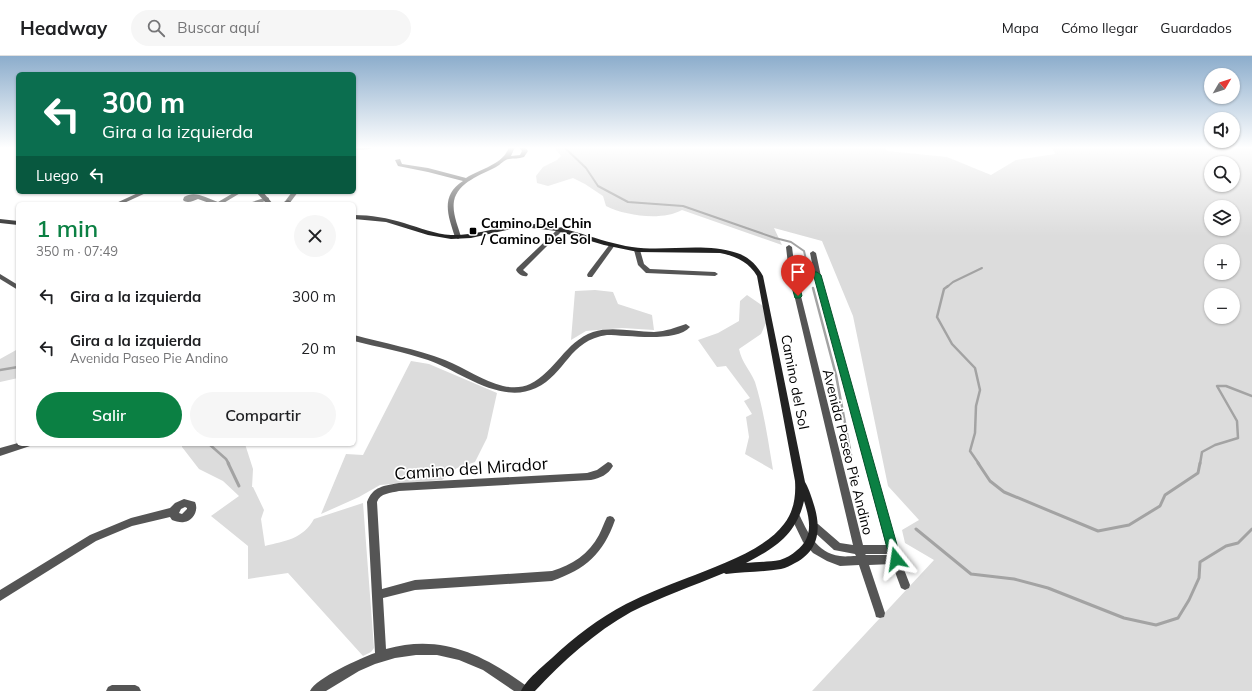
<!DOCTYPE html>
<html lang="es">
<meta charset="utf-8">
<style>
:root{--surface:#fff;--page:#f6f6f6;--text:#202124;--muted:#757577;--line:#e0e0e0;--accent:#0b8043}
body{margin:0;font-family:Mulish,sans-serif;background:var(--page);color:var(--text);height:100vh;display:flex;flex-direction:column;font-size:15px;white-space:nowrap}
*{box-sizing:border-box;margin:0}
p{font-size:13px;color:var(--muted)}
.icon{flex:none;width:22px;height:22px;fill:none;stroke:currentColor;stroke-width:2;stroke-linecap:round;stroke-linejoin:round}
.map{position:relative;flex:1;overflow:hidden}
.sheet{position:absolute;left:16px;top:146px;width:340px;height:244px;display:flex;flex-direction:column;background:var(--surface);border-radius:6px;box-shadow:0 1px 3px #0004}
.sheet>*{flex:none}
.banner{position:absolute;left:16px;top:16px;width:340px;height:122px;border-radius:6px;box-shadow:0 1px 3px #0004;background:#0b6e4f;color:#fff;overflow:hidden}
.needle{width:26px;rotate:51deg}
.controls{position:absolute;left:1204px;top:12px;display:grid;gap:8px}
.controls a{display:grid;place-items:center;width:36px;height:36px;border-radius:50%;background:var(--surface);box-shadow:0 1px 3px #0004;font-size:20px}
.pin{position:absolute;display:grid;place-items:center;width:34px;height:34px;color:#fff;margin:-41px -17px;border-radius:50% 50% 50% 0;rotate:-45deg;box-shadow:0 0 4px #0007}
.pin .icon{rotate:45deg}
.me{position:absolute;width:44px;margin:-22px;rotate:345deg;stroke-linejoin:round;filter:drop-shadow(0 0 3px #0008)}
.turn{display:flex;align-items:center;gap:14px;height:84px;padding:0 20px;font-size:18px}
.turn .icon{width:52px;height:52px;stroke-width:2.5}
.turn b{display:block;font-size:28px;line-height:34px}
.then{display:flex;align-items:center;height:38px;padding:0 20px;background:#0003;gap:8px;font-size:15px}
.round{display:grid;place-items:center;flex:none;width:42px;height:42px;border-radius:21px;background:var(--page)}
.summary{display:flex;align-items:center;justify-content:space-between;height:68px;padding:0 20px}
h1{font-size:24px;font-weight:600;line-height:30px;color:var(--accent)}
.button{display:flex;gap:8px;margin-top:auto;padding:8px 20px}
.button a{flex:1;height:46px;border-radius:24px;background:var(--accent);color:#fff;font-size:16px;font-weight:600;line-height:46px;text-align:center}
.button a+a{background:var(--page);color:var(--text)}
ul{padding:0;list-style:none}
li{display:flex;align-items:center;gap:12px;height:52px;padding:0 20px}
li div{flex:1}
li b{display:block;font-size:15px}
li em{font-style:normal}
header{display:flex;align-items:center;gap:24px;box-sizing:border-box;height:56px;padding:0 20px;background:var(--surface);border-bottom:1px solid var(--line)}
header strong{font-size:19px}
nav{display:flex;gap:22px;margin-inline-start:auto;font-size:14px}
.search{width:280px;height:36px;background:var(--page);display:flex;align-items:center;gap:10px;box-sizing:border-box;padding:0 14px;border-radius:22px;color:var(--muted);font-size:15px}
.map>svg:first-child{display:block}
.green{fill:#dcdcdc;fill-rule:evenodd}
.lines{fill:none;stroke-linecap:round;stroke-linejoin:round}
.stream-far2{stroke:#a3a3a3;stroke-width:2}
.stream-far1{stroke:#a3a3a3;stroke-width:2.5}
.stream{stroke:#a3a3a3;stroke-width:3}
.street{fill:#555;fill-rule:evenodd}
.secondary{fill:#222;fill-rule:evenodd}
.route{fill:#0b8043;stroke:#07532c}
.poi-dot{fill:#000;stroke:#fff;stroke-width:1.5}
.labels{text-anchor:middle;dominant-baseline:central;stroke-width:3.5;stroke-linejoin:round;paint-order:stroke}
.poi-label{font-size:14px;font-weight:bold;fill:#000;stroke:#fff;text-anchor:start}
.street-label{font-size:14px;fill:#000;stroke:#fff}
.near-street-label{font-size:17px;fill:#000;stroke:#fff}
</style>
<header>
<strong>Headway</strong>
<div class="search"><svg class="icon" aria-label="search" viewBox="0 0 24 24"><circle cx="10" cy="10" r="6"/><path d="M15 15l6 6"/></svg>Buscar aquí</div>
<nav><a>Mapa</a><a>Cómo llegar</a><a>Guardados</a></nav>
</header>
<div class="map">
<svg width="1252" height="635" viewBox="0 0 1252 635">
<rect width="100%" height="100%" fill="#fff"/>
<g class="green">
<path d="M554,91H885L887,95L947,101L991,119L1016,104L1055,98L1052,91H1252V635H812L934,504L905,487L902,474L919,464L888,430L853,260L822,185L774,172L782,189L682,154C662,165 626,160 606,150L603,140L585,128L573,122L548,130L537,127L536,120L543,111L557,104L561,100ZM1211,107H1233V129H1211ZM1211,151H1233V173H1211ZM1211,195H1233V217H1211ZM1211,239H1233V261H1211Z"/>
<polygon points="595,234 613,236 618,248 652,259 654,274 622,272 586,275 571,284 575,235"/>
<path d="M747,239L763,250L766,267L761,278L739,293C742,307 750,314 755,326C764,355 768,384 773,414L745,398L749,381L746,361L752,358L744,345L750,342L726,310L717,311L698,284L718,277L739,265L740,245Z"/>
<polygon points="18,293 18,322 0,326 0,303"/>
<polygon points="411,305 429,308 497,337 487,382 475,406 457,412 442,424 380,429 359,441 321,458 346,398 363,399"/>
<path d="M182,388H245L253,413L252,431H253L264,454L261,463L265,490C285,485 303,483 314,463L363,447L374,592L371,596L363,600L288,517L248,523V490L211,460L239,440L223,425L199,413L182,391Z"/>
</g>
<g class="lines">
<g class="stream-far2">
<polyline points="564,91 586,112 598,130 628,146 683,150 775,182 791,186 804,195 809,216"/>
<polyline points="947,231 953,226 982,212"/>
</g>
<g class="stream-far1">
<polyline points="948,230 944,233 937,261 952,288 975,312 980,334 976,350 975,377 970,395 979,408"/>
<polyline points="813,232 836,319 851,399"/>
<polyline points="0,314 18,311"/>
<polyline points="209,388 226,403 229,408"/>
<polyline points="1200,408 1202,396 1215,389 1238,382 1237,365 1217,330 1226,330 1252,340"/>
</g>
<g class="stream">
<polyline points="228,407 239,430"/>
<polyline points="978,407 990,425 1004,436 1098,475 1129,469 1160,450 1165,439 1198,417 1200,407"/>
<polyline points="916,473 971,518 1014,523 1048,532 1124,562 1156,569 1178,562 1189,544 1199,522 1200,506 1226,490 1238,487 1252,473"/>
</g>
<g class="street">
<polygon points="354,91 373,91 370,93 354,94"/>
<path d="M509,91H515L511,100L520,99L522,95L519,91H525L528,95L524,101C518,103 514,102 509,103C505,103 500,109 496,111C481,119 458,126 454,145C452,157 458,170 461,181L458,183L455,181C448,159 440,140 463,125L428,116L398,110L395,104L400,103L402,108L428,112L466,122C480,113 504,108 509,91Z"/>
<path d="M235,136H242L222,148H212L198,143C193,145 187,148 183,144L184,141C195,134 206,142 218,146Z"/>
<polygon points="292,136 298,136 289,148 283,148"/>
<polygon points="267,141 269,142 269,144 256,148 246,148"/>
<path d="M561,171L564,173L523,214L528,218L527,220C523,221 518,218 516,214L517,212L559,172Z"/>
<polygon points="612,187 615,189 592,221 588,221 587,219 588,217 610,188"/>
<path d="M789,189L792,191L795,215L814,217L810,197L813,195L816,197L822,225L900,503L910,529L909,532L905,534L901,532L892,508L869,509L885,557L884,561L880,562L876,561L875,557L859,509L840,510L827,505L813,497L803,486L790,459L792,456L795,455L798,456C807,475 816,497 840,500C845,501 851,500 856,500L855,498L834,494L812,474L810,471L812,468L815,467L818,468L840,487L853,489L789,217L786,191ZM796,220L815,221L886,489H863ZM865,498H889V499H866Z"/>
<polygon points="637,192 640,194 644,208 650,213 715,216 718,218 715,220 646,217 638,209 634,194"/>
<polygon points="0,218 18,229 18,234 0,223"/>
<path d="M686,268L690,271C676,287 627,279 607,279C569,284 566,318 536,332C500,349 460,315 428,304C404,296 378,291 354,285V279C384,287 416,293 445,304C465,312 483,325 503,330C512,332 522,332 530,328C556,315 565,286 593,276C612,270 634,276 654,276C667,275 674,272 686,268Z"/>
<polygon points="18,387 31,388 30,390 0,400 0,392"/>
<path d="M608,406L611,407L613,410C608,419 600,422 591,424L399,435C391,437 380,437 377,446L382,533L415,524L552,515C572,509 589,498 599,479C602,473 604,467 607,461L610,460L613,461L615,464C603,498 586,513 552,525L415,534L383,542L386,593C442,577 484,599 528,631L530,635H514L483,614L459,604L437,599H416L395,602L375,608L359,615L326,635H310C316,622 361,602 375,597L367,446C373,430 384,430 399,427L587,417L597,414Z"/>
<path d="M184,443L195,446C199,454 193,465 184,466C181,467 175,465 172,464L170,461L132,470L96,485L0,545V534L90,479L131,462L170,452L175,447ZM185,451L187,452V453L182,458L179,457L181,453Z"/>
<polygon points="112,629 135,629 139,631 141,635 106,635 108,631"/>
</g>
<g class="secondary">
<polygon points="140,136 148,136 122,148 114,148"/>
<polygon points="256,136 263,136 273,148 267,148"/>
<polygon points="288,144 291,146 290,147 280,148"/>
<path d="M354,159C371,159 388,162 404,167C420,172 435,178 451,179C479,180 504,168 532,168C567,169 598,186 632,191C666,196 703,186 737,197C749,201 757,209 763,220L805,426C808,431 811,439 813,446C821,469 821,494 795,507C791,509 786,512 781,513C764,516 744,516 726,518L724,517C693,530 661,541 631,556C595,576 563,605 535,635H521C526,624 543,610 552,602C574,581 599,562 626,548C646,538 666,530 687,522C717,510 765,494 784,468C794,455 796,440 795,425L757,220C749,206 735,200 720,197L638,196L604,189L557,175L532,172L511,173L471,182L451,183L428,179L386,166L354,163ZM804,445C810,464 814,481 796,495C792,499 786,502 780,504C769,506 757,506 746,507C775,492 796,479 804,445Z"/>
<polygon points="0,163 18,165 18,169 0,167"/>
</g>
</g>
<linearGradient id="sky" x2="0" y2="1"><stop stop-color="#8cadcc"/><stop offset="0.51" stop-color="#fff"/><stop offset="1" stop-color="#fff" stop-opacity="0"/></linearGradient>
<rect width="1252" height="180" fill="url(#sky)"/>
<polygon class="route" points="792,215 817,216 821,219 901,503 900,507 896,509 891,507 890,503 814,221 797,220 802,240 800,242 795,242 788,217"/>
<rect class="poi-dot" x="469" y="171" width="8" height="8" rx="2"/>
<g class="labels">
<g class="poi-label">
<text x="481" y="167">Camino Del Chin<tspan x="481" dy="16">/ Camino Del Sol</tspan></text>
</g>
<g class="street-label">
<text transform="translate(795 326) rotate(79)">Camino del Sol</text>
<text transform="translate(848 396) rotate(76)">Avenida Paseo Pie Andino</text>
</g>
<g class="near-street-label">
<text transform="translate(471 412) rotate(-4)">Camino del Mirador</text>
</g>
</g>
</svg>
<div class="controls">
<a><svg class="needle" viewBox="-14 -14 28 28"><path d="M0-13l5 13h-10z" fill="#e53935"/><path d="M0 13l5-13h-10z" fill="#757577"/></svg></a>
<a><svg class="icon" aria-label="sound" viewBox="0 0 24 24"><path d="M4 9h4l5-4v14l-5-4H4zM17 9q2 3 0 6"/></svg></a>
<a><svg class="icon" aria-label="search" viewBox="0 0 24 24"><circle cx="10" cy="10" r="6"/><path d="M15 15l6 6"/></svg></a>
<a><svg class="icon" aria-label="layers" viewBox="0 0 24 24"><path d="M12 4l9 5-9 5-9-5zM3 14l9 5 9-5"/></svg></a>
<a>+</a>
<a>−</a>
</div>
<div class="pin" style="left:798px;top:240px;background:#d93025"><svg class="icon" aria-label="arrive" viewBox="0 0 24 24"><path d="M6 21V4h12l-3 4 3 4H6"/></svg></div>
<svg class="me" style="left:896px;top:503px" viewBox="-20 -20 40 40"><path d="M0-17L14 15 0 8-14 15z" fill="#0b8043" stroke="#fff" stroke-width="4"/></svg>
<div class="banner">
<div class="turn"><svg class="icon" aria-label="left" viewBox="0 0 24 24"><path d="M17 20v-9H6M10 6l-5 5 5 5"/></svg><div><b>300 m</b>Gira a la izquierda</div></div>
<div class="then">Luego<svg class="icon" aria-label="left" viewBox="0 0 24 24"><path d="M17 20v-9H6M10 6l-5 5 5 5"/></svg></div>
</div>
<section class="sheet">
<div class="summary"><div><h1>1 min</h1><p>350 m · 07:49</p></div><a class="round"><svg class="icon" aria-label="close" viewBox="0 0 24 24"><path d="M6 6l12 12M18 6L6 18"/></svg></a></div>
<ul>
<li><svg class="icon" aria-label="left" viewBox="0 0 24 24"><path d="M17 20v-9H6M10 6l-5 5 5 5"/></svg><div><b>Gira a la izquierda</b></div><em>300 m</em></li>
<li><svg class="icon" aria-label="left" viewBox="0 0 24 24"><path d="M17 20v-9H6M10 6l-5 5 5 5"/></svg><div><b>Gira a la izquierda</b><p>Avenida Paseo Pie Andino</p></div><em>20 m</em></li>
</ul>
<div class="button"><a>Salir</a><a>Compartir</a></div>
</section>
</div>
